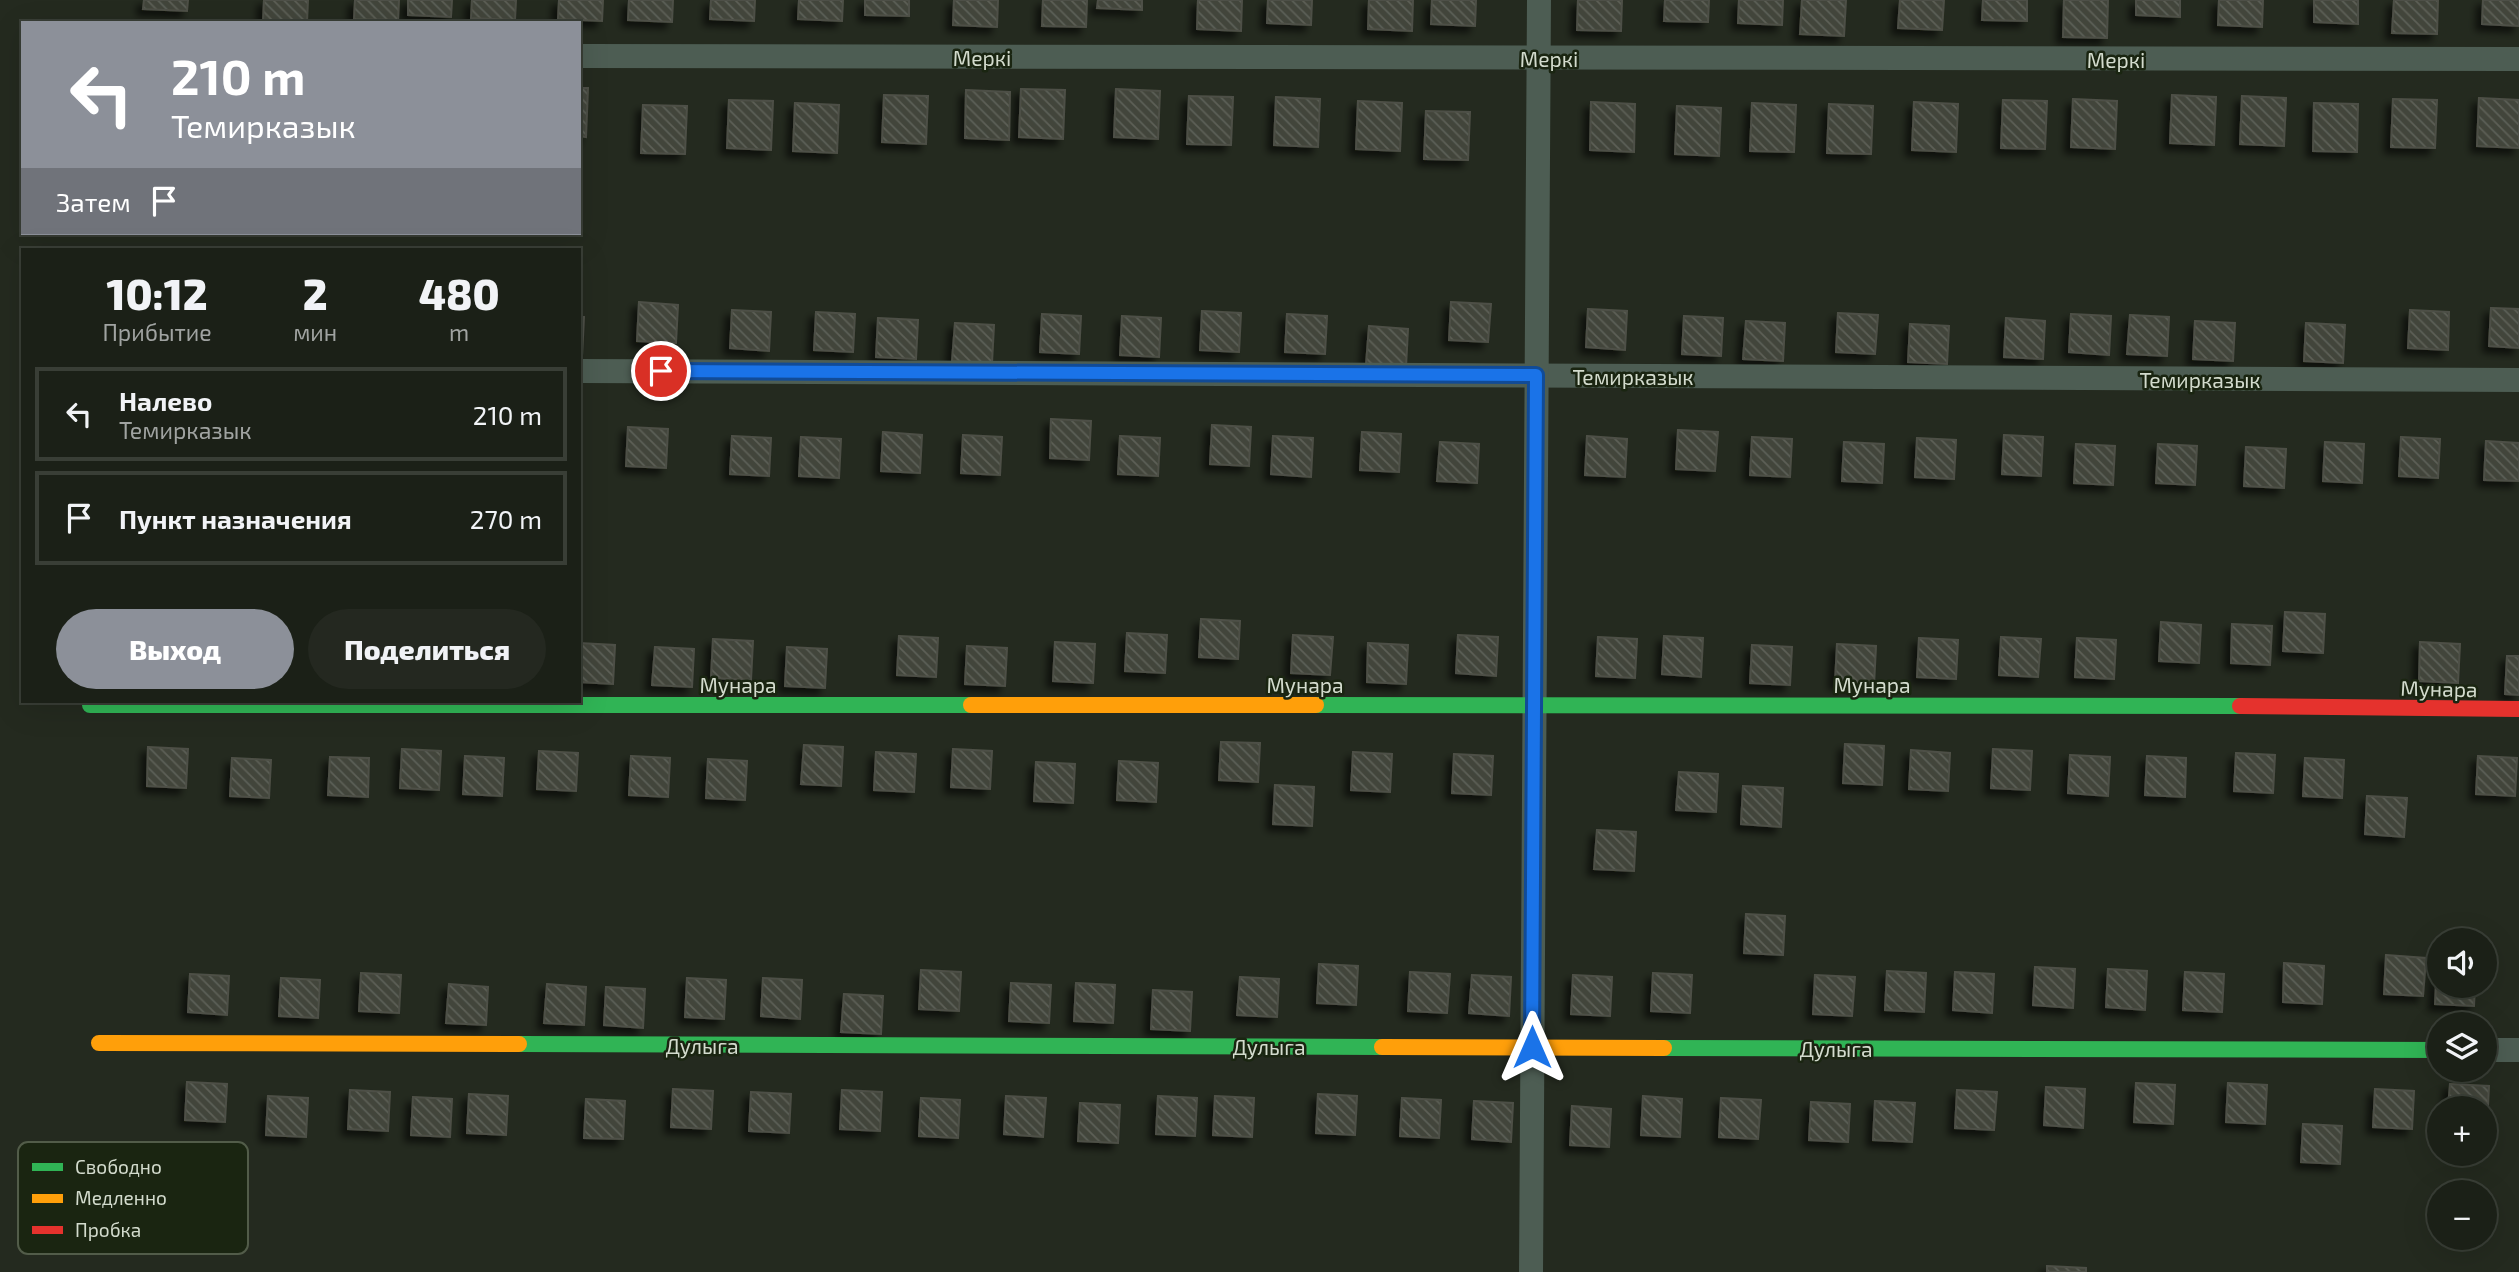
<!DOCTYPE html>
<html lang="ru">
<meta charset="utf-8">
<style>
:root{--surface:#1b2017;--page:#242820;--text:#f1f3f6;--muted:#a0a3a1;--line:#393e36;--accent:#8c9099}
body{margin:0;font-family:"Exo 2",sans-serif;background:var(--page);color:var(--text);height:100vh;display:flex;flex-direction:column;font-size:26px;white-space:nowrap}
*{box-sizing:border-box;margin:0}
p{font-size:23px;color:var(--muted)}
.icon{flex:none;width:38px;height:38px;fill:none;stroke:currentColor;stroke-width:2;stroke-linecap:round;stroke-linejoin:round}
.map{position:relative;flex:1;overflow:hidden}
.details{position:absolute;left:21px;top:248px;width:560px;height:455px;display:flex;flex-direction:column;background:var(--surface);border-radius:0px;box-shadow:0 7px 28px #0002,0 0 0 2px var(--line)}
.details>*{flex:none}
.guide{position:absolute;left:21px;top:21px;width:560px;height:214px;border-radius:0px;box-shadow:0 7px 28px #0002,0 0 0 2px var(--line);background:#8c9099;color:#fff;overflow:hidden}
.controls{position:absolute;left:2427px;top:928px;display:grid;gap:14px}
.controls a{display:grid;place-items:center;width:70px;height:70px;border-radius:50%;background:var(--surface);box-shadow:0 7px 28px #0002,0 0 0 2px var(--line);font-size:35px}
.pin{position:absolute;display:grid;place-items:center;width:60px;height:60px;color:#fff;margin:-30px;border:4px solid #fff;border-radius:50%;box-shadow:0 2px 7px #0007}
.me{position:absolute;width:77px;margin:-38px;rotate:0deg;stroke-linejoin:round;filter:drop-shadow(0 0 5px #0008)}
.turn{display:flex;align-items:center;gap:24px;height:147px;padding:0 35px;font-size:32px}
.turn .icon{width:91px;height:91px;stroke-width:2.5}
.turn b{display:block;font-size:49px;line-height:60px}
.then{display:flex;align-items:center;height:66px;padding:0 35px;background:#0003;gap:14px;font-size:26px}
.eta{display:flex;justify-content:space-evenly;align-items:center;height:119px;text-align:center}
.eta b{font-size:42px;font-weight:800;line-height:49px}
.primary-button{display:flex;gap:14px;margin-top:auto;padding:14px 35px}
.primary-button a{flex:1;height:80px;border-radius:42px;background:var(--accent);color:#fff;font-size:28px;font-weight:800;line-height:80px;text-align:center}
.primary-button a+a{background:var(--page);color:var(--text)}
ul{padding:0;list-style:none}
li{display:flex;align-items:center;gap:21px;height:94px;margin:0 14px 10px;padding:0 21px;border:4px solid var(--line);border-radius:0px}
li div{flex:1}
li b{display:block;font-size:26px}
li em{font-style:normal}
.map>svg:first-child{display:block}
.building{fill:url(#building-back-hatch);stroke:#4e5046;stroke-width:2;filter:url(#shadow)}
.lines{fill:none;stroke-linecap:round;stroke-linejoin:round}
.street{stroke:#4d5d53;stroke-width:24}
.fast{stroke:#30b455;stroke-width:16}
.slow{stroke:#ff9f0a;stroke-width:16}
.jam{stroke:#e5322d;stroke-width:16}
.route-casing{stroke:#114b97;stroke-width:18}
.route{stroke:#1a73e8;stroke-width:12}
.labels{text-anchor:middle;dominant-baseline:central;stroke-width:5;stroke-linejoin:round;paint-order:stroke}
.street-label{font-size:21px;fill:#d3dbcd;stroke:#1a2511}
.key{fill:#1a2511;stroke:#525c49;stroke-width:2}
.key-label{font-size:19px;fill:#d3dbcd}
</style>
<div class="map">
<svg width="2519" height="1272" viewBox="0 0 2519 1272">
<defs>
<pattern id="building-back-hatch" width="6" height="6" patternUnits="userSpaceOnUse" patternTransform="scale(1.75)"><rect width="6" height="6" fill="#42453b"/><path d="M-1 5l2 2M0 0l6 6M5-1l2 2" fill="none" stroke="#5c5f56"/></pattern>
<filter id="shadow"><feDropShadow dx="-6" dy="6" stdDeviation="3.5" flood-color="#0009"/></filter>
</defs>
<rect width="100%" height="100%" fill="#242a1f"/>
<g class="building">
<polygon points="144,0 188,0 187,11 143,9"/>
<polygon points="264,0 308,0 307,22 263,21"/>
<polygon points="355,0 399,0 398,20 354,19"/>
<polygon points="408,0 452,0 451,17 408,15"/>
<polygon points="472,0 516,0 515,20 471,18"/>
<polygon points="559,0 603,0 602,21 558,19"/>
<polygon points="629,0 673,0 672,22 628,20"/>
<polygon points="711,0 755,0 754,21 710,19"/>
<polygon points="799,0 843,0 842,21 798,19"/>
<polygon points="865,0 909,0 909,16 865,15"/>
<polygon points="954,0 998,0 997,27 953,25"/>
<polygon points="1043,0 1087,0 1086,27 1042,26"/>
<polygon points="1098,0 1142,0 1142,10 1097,8"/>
<polygon points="1198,0 1242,0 1241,31 1197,29"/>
<polygon points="1268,0 1312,0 1311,25 1267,23"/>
<polygon points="1369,0 1413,0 1412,31 1368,29"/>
<polygon points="1432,0 1476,0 1475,26 1431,24"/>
<polygon points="1578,0 1622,0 1621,31 1577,30"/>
<polygon points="1665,0 1709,0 1708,22 1664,21"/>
<polygon points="1739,0 1783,0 1782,25 1738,23"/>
<polygon points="1802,0 1846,0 1844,36 1800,34"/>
<polygon points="1900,0 1944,0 1942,30 1898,28"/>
<polygon points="1983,0 2027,0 2027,21 1982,20"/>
<polygon points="2064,0 2108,0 2107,38 2063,37"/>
<polygon points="2136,0 2180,0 2180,17 2136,15"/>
<polygon points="2219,0 2263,0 2262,27 2218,25"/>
<polygon points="2314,0 2358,0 2358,24 2314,22"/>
<polygon points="2394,0 2438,0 2437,34 2392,33"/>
<polygon points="2483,0 2519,0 2519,26 2482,24"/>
<polygon points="579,88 588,88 586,137 579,136"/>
<polygon points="1021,89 1065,90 1063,139 1019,137"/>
<polygon points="1116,89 1160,91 1158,139 1114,137"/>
<polygon points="966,90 1010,92 1009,140 965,138"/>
<polygon points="884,95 928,96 926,144 882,142"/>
<polygon points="2172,95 2216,97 2214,145 2170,143"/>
<polygon points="1189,96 1233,97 1231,145 1187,144"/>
<polygon points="2242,96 2286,98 2284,146 2240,144"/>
<polygon points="1276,97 1320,99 1318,147 1274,145"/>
<polygon points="2479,98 2519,100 2519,148 2477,146"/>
<polygon points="2073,99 2117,101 2115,149 2071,147"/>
<polygon points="2393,99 2437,100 2435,148 2391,147"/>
<polygon points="729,100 773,101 771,150 727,148"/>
<polygon points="2003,100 2047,101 2045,149 2001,148"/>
<polygon points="1358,101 1402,103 1400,151 1356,149"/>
<polygon points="1591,102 1635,104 1634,152 1590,150"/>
<polygon points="1914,102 1958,104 1956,152 1912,150"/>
<polygon points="795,103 839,105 837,153 793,151"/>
<polygon points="1752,103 1796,105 1794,152 1750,151"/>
<polygon points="2314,103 2358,104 2357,152 2313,151"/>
<polygon points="1829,104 1873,106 1871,154 1827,153"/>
<polygon points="643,105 687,106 685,154 641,153"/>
<polygon points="1677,106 1721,108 1719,156 1675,154"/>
<polygon points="1426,111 1470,112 1468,160 1424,159"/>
<polygon points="639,302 678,305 676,343 637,341"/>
<polygon points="1451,302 1491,304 1488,342 1449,340"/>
<polygon points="2491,308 2519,309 2519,348 2489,346"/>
<polygon points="1588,309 1627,311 1625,350 1586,347"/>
<polygon points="732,310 771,312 769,351 730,348"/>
<polygon points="2410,310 2449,312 2448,350 2408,348"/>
<polygon points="1202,311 1241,313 1239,352 1200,350"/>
<polygon points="816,312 855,314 853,352 814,350"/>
<polygon points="1838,313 1878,315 1875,354 1836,352"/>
<polygon points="1042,314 1081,316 1079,354 1040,352"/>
<polygon points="1287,314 1327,316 1325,354 1285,352"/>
<polygon points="2071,314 2111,316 2109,355 2069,352"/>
<polygon points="2130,315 2169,317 2167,356 2127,354"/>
<polygon points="1122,316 1161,318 1159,357 1120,355"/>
<polygon points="1684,316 1723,318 1721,356 1682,354"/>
<polygon points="579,317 584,317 582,356 579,356"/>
<polygon points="878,318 918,320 916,359 876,357"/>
<polygon points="2006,318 2045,321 2043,359 2004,357"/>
<polygon points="1746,321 1785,323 1783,361 1743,359"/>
<polygon points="2195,321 2235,323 2233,361 2193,359"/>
<polygon points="955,323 994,325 992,363 952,361"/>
<polygon points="2306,323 2345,325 2343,363 2304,361"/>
<polygon points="1910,324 1949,326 1947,364 1908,362"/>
<polygon points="1369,326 1408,329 1406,367 1366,365"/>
<polygon points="1051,419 1091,421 1089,460 1050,458"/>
<polygon points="1212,425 1251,427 1249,466 1210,464"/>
<polygon points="628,427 668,429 666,468 626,466"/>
<polygon points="1678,430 1718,432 1715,471 1676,469"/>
<polygon points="883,432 922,435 920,473 881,471"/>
<polygon points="1362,432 1401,434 1399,472 1360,470"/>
<polygon points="963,435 1002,437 1000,475 961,473"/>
<polygon points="2004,435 2043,437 2041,476 2002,474"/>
<polygon points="732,436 771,438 769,476 730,474"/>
<polygon points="1120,436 1160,438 1158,476 1118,474"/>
<polygon points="1273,436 1313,438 1311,477 1271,474"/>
<polygon points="1587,436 1627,439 1625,477 1585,475"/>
<polygon points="801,437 841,439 839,478 799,476"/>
<polygon points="1752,437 1792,439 1790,477 1750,475"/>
<polygon points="2401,437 2440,439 2438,478 2399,476"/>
<polygon points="1917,438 1956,440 1954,479 1915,477"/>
<polygon points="2486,441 2519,443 2519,481 2484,480"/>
<polygon points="1440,442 1479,444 1477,483 1437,481"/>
<polygon points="1844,442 1884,444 1882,483 1842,481"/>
<polygon points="2325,442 2364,444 2362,483 2323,481"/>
<polygon points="2076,444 2115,446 2113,485 2074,483"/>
<polygon points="2158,444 2197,446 2195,485 2156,483"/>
<polygon points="2246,447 2286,449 2284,488 2244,486"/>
<polygon points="2285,612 2325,614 2323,653 2283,651"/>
<polygon points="1201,619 1240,621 1238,659 1199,657"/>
<polygon points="2161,622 2201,625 2199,663 2159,661"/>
<polygon points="2232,624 2272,626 2270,665 2231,663"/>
<polygon points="1127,633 1167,635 1165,673 1125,671"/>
<polygon points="1293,635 1333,637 1330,675 1291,673"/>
<polygon points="1458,635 1498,637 1496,676 1456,673"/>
<polygon points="899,636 938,638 936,677 897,675"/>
<polygon points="1664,636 1703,638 1701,677 1662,674"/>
<polygon points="1598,637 1637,639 1635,678 1596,676"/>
<polygon points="2001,637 2041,639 2038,677 1999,675"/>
<polygon points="1919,638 1958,640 1956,679 1917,677"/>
<polygon points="2077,638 2116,640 2114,679 2075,677"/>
<polygon points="713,639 753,641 751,680 711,678"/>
<polygon points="1055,642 1095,644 1093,683 1053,681"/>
<polygon points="2420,642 2460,644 2458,683 2419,681"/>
<polygon points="579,643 615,645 613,684 579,682"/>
<polygon points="1368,643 1408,645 1406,684 1367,682"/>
<polygon points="1837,644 1876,646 1874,685 1835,683"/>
<polygon points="1752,645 1792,647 1790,685 1750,683"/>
<polygon points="967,646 1007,648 1005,686 965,684"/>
<polygon points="655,647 694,649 692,687 652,685"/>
<polygon points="787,647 827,649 825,688 785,686"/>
<polygon points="2507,656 2519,656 2519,695 2505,694"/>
<polygon points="1221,742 1260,743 1258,782 1219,780"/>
<polygon points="1845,744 1884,746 1882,785 1843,783"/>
<polygon points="804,745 843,747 841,786 801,784"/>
<polygon points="148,747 188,749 186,788 147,786"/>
<polygon points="402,749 441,751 439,790 400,788"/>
<polygon points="953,749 992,751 990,789 951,787"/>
<polygon points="1993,749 2032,751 2030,790 1991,788"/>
<polygon points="1911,750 1950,753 1948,791 1909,789"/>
<polygon points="539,751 578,753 576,791 537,789"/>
<polygon points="876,752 916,754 914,792 874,790"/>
<polygon points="1353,752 1392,754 1390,792 1351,790"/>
<polygon points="2236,753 2275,755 2273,793 2234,791"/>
<polygon points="1454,754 1493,756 1491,795 1452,793"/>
<polygon points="2070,755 2110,757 2108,796 2068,793"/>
<polygon points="465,756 504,758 502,796 463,794"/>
<polygon points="631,756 670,758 668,797 629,795"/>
<polygon points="2147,756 2186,758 2185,797 2145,795"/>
<polygon points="2478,756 2517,758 2515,796 2476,794"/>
<polygon points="330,757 369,758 368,797 328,795"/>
<polygon points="232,758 271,760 269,798 230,796"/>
<polygon points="2305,758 2344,760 2342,798 2303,796"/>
<polygon points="708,759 747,761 745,800 706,798"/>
<polygon points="1119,761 1158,763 1156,802 1117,800"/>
<polygon points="1036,762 1075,764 1073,803 1034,801"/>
<polygon points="1679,772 1718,774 1716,812 1676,810"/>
<polygon points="1275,785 1314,787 1312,826 1273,824"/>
<polygon points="1743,786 1783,788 1781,827 1741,824"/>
<polygon points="2367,796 2407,798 2404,837 2365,834"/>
<polygon points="1597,830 1636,832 1634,871 1594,869"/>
<polygon points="1746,914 1785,916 1783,955 1744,953"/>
<polygon points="2386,955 2426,958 2423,996 2384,994"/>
<polygon points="2284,963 2324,966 2322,1004 2283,1002"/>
<polygon points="1319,964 1358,966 1356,1005 1317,1003"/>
<polygon points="2437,965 2440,966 2440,985 2475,985 2474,1006 2435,1004"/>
<polygon points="2035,967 2075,969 2073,1008 2033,1005"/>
<polygon points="2108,969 2147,971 2145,1010 2106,1007"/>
<polygon points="921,970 961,972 959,1011 919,1009"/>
<polygon points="1887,971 1926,973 1924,1012 1885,1010"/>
<polygon points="1410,972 1450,974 1447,1013 1408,1011"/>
<polygon points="1955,972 1994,974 1992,1013 1953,1010"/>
<polygon points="2185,972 2224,974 2222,1012 2183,1010"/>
<polygon points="361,973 401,975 399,1013 359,1011"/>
<polygon points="1653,973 1692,975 1690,1013 1651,1011"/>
<polygon points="190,974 229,976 227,1015 188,1012"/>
<polygon points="1472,975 1511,977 1509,1016 1469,1013"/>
<polygon points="1573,975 1612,977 1610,1016 1571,1014"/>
<polygon points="1815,975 1855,977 1852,1016 1813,1014"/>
<polygon points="1240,977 1279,979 1277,1017 1237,1015"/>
<polygon points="281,978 320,980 318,1018 279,1016"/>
<polygon points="687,978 726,980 724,1019 685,1017"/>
<polygon points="763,978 802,980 800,1019 761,1016"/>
<polygon points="1011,983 1051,985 1049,1023 1009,1021"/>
<polygon points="1076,983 1115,985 1113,1023 1074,1021"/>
<polygon points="449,984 488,987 486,1025 446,1023"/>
<polygon points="547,984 586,987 584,1025 544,1023"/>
<polygon points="606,987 645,989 643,1028 604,1025"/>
<polygon points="1153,990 1192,992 1190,1031 1151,1029"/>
<polygon points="844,994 883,996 881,1034 841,1032"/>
<polygon points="187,1082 227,1084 225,1122 185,1120"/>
<polygon points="2136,1083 2175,1085 2173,1124 2134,1122"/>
<polygon points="2228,1083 2267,1085 2265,1124 2226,1122"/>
<polygon points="2450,1084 2489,1086 2487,1125 2485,1124 2485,1108 2448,1108"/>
<polygon points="2046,1087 2085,1089 2083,1128 2044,1125"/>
<polygon points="673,1089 713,1091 711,1129 671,1127"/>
<polygon points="2375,1089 2414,1091 2412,1129 2373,1127"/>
<polygon points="350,1090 390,1092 388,1131 348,1129"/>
<polygon points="842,1090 882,1092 880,1131 840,1129"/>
<polygon points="1957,1090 1997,1092 1994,1130 1955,1128"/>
<polygon points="751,1092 791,1094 789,1133 749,1131"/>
<polygon points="469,1094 508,1096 506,1135 467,1133"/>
<polygon points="1318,1094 1357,1096 1355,1135 1316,1133"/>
<polygon points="268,1096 308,1098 306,1137 266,1135"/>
<polygon points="1006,1096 1046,1098 1043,1137 1004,1134"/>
<polygon points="1158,1096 1197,1098 1195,1136 1156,1134"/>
<polygon points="1215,1096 1254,1098 1252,1137 1213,1135"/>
<polygon points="1643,1096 1682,1099 1680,1137 1641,1135"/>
<polygon points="413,1097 452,1099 450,1137 411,1135"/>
<polygon points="921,1098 960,1100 958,1138 919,1136"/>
<polygon points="1402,1098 1441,1100 1439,1138 1400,1136"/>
<polygon points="1721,1098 1761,1100 1758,1139 1719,1137"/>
<polygon points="586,1099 625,1101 623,1139 584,1138"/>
<polygon points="1474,1101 1513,1103 1511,1142 1472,1139"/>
<polygon points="1875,1101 1915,1103 1912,1142 1873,1140"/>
<polygon points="1811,1102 1850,1104 1848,1142 1809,1140"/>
<polygon points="1080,1103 1120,1105 1118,1143 1078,1141"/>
<polygon points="1572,1106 1611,1109 1609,1147 1570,1145"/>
<polygon points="2303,1124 2342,1126 2340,1164 2301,1162"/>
<polygon points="2047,1266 2086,1268 2086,1272 2047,1272"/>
</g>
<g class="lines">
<g class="street">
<polyline points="579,56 2519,59"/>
<polyline points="579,371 2519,380"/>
<polyline points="2485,1050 2519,1050"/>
<polyline points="1531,1272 1539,0"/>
</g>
<g class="fast">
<polyline points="90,705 971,705"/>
<polyline points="1316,705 2240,706"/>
<polyline points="519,1044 1382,1047"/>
<polyline points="1664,1048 2440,1050"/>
</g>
<g class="slow">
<polyline points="971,705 1316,705"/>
<polyline points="99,1043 519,1044"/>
<polyline points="1382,1047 1664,1048"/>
</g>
<polyline class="jam" points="2240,706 2519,709"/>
</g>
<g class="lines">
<g class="route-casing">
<polyline id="route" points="661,371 1536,375 1532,1047"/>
</g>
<use href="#route" class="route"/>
</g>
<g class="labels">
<g class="street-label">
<text x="982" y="57">Меркі</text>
<text x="1549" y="58">Меркі</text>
<text x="2116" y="59">Меркі</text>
<text x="1633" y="376">Темирказык</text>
<text x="2200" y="379">Темирказык</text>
<text x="738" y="684">Мунара</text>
<text x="1305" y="684">Мунара</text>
<text x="1872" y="684">Мунара</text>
<text transform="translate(2439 688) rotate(1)">Мунара</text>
<text x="702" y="1045">Дулыга</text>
<text x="1269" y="1046">Дулыга</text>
<text x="1836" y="1048">Дулыга</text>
</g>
</g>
<rect x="18" y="1142" width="230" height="112" rx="10" class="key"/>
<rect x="32" y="1163" width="31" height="8" fill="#30b455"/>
<rect x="32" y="1194" width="31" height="9" fill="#ff9f0a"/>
<rect x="32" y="1226" width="31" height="8" fill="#e5322d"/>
<g class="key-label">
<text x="75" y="1174">Свободно</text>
<text x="75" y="1205">Медленно</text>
<text x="75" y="1237">Пробка</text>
</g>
</svg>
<div class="controls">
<a><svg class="icon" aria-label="sound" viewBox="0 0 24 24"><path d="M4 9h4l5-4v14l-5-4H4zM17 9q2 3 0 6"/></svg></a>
<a><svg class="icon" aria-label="layers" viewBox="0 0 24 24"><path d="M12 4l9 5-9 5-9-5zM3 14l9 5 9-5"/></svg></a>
<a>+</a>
<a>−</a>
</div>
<div class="pin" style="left:661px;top:371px;background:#d93025"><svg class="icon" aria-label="arrive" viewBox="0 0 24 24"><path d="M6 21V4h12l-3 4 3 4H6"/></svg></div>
<svg class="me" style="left:1532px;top:1047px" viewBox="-20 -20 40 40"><path d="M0-17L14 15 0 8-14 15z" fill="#1a73e8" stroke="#fff" stroke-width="4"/></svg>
<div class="guide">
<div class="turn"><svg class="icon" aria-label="left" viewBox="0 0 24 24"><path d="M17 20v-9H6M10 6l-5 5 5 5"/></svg><div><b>210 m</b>Темирказык</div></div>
<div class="then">Затем<svg class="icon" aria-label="arrive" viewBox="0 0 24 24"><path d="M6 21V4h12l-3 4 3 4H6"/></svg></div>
</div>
<section class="details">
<div class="eta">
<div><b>10:12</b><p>Прибытие</p></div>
<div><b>2</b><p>мин</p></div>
<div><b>480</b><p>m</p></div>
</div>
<ul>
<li><svg class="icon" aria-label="left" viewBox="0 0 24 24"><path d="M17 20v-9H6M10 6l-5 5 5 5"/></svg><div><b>Налево</b><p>Темирказык</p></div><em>210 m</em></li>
<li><svg class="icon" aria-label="arrive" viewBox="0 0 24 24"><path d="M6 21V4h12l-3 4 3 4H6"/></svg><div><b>Пункт назначения</b></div><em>270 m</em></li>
</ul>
<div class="primary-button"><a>Выход</a><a>Поделиться</a></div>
</section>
</div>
